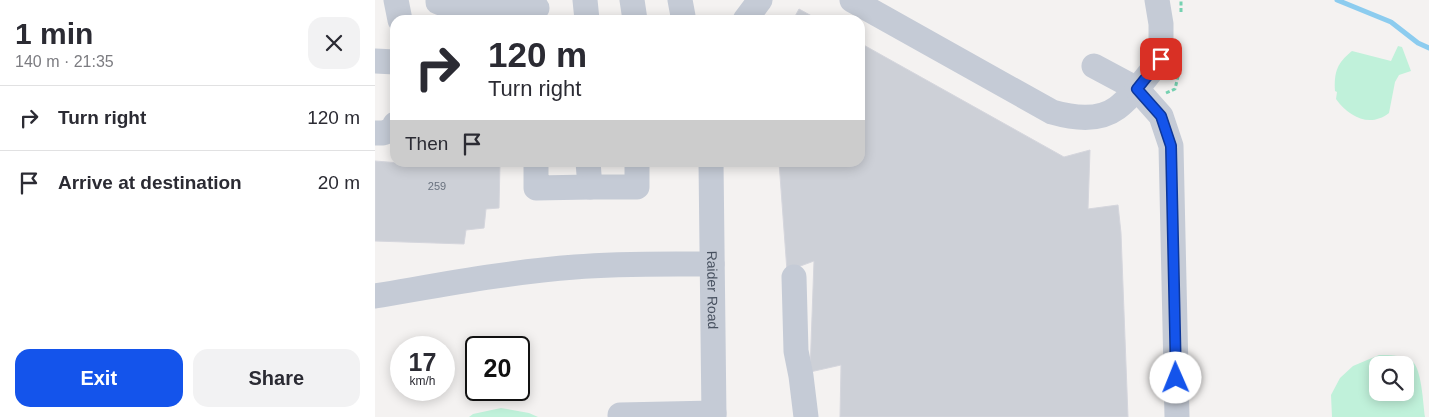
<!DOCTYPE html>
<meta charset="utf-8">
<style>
:root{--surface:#fff;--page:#f2f2f3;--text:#2b2b33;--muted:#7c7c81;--line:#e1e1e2;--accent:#1454eb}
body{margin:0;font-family:Arial,sans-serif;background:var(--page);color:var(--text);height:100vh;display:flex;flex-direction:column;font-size:19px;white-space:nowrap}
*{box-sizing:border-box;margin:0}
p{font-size:16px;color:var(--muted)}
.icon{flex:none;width:28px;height:28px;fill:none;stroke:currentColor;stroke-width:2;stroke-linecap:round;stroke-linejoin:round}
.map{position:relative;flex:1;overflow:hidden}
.side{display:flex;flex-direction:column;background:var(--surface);width:375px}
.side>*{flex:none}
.top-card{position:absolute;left:15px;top:15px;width:475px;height:152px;border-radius:15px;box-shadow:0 2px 12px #0003;background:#fff;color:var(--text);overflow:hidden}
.tools{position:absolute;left:994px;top:356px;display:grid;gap:10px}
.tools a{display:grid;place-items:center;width:45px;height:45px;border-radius:10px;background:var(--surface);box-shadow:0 2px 12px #0003;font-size:25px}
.speed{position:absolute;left:15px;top:336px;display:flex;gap:10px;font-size:25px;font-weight:700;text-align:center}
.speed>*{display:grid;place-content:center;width:65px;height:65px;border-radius:50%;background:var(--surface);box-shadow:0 2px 12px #0003;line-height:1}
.speed small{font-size:12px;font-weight:400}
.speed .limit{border:2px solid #111;border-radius:8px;background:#fff;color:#111}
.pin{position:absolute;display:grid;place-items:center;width:42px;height:42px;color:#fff;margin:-21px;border-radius:10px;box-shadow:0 2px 8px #0006}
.me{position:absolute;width:55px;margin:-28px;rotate:359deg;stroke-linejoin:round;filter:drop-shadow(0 0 4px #0008)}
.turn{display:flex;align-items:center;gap:18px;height:105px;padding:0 15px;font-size:22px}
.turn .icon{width:65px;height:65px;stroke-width:2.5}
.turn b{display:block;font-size:35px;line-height:42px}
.then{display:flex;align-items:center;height:48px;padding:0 15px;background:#0003;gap:10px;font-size:19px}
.round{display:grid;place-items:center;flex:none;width:52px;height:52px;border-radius:15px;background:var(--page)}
.overview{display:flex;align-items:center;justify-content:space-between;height:85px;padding:0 15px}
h1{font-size:30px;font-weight:800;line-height:38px}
.button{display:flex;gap:10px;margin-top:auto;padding:10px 15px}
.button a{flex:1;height:58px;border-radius:15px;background:var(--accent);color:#fff;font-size:20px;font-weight:800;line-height:58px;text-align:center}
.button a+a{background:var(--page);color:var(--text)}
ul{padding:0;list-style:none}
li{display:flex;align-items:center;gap:15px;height:65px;padding:0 15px;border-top:1px solid var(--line)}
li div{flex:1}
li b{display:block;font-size:19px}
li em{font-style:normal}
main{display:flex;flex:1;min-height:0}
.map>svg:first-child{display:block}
.green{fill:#c0f1da;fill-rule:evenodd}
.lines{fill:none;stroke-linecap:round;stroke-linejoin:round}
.stream{stroke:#8cccef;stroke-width:5}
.building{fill:#cdd0d7;stroke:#d5d6dd}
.path{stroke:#76d1b1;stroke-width:3;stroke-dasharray:4 2.5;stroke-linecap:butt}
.minor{stroke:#c5cbd6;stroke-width:25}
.route-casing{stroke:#0d3799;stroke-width:12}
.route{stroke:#1454eb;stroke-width:9}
.labels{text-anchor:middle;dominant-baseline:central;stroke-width:4.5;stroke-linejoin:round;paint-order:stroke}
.number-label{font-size:11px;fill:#69717e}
.street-label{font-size:14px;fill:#485160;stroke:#fff}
</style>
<main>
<section class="side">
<div class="overview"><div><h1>1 min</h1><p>140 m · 21:35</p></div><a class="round"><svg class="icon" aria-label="close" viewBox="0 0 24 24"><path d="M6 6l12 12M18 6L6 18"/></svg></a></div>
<ul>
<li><svg class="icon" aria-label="right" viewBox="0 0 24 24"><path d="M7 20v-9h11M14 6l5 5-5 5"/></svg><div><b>Turn right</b></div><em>120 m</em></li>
<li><svg class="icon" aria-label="arrive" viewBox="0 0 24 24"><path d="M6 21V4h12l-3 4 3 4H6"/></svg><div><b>Arrive at destination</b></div><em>20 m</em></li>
</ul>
<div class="button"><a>Exit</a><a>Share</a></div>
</section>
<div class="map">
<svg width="1054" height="417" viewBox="0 0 1054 417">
<rect width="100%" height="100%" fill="#f4f2f1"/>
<g class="green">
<path d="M1023,46L1027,47L1036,71L1024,75L1020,82L1014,113C995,128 974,117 961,99L962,92L960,91C959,72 962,63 977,51L1016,61Z"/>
<path d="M1004,355C1014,355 1027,355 1036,360C1047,367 1048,404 1050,417H957L956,395L965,378L978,366ZM1002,365H1030V392H1002Z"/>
<polygon points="126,408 154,413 163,417 94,417 98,414"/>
</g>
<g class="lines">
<polyline class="stream" points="962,0 1016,22 1043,43 1054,48"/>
</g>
<g class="building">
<polygon points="424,9 444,20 418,20"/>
<polygon points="485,43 689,157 715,150 713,209 743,205 746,233 753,417 465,417 466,365 435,372 439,261 412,271 404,162 485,162"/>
<polygon points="0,161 25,163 125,162 124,208 111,209 109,228 91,230 89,244 0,241"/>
</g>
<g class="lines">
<g class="path">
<polyline points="806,12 806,0"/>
<polyline points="791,93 800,89 805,68"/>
</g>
<g class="minor">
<polyline points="21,0 25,20"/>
<polyline points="63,0 63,2 73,6 162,8"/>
<polyline points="210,0 212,20"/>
<polyline points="257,0 260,20"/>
<polyline points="305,0 308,16 307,20"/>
<path d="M477,0L677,112C698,118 723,122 742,108C749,103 756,95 762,89L719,66"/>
<polyline points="782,0 786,24 786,59 762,89 786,116 796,146 802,417"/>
<polyline points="370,20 385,0"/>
<polyline points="0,61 20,62"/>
<polyline points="0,133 8,133 17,130 20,124"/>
<polyline points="161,162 161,188 215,187 213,162"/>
<path id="s1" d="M336,162L339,417"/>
<polyline points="215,187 262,187 262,162"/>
<polyline points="419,277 421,351 426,376 431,417"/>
<path d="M0,296C66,285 133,272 200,267C245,263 291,264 337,264"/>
<polyline points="245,415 339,413"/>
</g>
</g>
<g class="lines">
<g class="route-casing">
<polyline id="route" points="786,59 762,89 786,116 796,146 801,378"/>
</g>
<use href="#route" class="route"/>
</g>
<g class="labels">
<g class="number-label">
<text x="62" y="186">259</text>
</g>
<g class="street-label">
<text stroke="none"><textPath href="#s1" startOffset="128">Raider Road</textPath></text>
</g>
</g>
</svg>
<div class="tools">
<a><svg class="icon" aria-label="search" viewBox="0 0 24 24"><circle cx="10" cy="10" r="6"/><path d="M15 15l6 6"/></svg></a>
</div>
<div class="speed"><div>17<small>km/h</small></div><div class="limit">20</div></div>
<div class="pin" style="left:786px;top:59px;background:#d93025"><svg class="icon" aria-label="arrive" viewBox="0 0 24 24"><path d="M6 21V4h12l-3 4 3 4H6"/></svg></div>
<svg class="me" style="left:801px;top:378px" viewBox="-20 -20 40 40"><circle r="19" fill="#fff"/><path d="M0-13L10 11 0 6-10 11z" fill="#1454eb"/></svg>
<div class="top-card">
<div class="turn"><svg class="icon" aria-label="right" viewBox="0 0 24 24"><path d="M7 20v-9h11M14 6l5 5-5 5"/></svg><div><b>120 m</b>Turn right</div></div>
<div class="then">Then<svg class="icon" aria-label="arrive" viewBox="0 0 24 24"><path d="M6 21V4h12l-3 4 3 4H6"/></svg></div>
</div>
</div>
</main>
